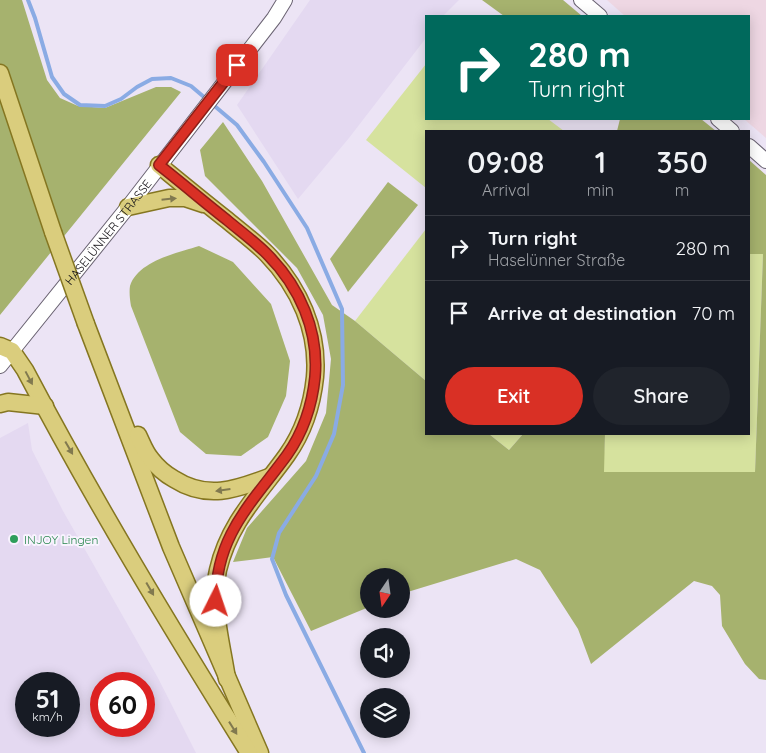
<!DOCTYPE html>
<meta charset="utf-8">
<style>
:root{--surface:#171b24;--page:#20242c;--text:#f1f3f6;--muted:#9ea1a6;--line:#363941;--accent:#d93025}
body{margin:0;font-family:Quicksand,sans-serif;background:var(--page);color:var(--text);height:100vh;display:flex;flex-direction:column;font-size:19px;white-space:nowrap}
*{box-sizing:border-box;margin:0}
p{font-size:16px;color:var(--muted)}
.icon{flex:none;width:28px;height:28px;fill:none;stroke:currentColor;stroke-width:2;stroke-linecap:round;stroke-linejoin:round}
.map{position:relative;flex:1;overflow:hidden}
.panel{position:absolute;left:425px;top:130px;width:325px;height:305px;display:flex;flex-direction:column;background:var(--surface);border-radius:0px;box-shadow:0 2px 12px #0003}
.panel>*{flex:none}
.top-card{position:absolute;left:425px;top:15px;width:325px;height:105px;border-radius:0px;box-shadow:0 2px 12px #0003;background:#00695c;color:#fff;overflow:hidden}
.needle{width:32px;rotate:193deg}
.controls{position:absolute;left:360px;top:568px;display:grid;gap:10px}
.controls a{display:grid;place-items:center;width:50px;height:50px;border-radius:50%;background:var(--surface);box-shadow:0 2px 12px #0003;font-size:25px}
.speed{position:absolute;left:15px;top:672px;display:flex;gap:10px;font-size:25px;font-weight:700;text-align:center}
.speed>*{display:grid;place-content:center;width:65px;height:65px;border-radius:50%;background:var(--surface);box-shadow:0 2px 12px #0003;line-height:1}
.speed small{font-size:12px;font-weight:400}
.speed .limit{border:8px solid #d22;background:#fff;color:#111}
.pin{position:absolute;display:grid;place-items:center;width:42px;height:42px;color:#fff;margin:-21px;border-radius:10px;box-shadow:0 2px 8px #0006}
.me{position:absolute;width:55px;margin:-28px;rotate:4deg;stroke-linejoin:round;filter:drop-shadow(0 0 4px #0008)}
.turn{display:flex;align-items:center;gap:18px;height:105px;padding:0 20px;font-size:22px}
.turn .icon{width:65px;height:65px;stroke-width:2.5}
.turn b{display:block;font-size:35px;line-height:42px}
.eta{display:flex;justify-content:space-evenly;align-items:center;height:85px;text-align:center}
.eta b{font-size:30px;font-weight:600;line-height:35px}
.action{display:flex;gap:10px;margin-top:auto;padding:10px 20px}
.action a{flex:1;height:58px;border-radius:30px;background:var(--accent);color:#fff;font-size:20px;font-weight:600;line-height:58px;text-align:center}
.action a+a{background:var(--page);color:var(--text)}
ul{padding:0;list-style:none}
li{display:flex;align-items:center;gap:15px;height:65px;padding:0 20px;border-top:1px solid var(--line)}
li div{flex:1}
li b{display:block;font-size:19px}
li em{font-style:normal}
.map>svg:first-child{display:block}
.built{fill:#e4d9f1;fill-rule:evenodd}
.education{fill:#eed7e3}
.green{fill:#d6e29e}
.forest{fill:#a6b26e}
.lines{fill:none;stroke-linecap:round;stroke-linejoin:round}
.stream{stroke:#8aabe4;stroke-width:4}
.minor-casing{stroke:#696271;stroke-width:16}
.major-casing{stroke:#857621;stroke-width:19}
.minor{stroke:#fff;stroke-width:14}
.major{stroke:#dacd7d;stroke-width:16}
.major-bridge-casing{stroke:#857621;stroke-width:19;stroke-linecap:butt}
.major-bridge{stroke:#dacd7d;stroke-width:16}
.oneway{fill:#81794f}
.route-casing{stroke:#8d1f18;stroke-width:12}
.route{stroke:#d93025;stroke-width:9}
.leisure-dot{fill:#2e9e5b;stroke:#f8f3fe;stroke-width:2}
.labels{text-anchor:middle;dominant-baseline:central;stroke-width:4;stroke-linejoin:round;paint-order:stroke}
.street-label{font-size:12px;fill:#141217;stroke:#f8f3fe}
.leisure-label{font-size:12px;fill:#27864d;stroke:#f8f3fe;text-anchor:start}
</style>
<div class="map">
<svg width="766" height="753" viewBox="0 0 766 753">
<rect width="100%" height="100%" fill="#ece4f5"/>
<g class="built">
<polygon points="310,0 459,0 443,16 426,16 426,38 349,138 298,199 237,105"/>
<path d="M28,423L32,450L63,511L158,678L196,753H0V438ZM26,684H69V726H26ZM101,684H144V726H101Z"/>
</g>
<polygon class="education" points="607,0 766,0 766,138 744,119 749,119 749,16 625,16"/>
<g class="green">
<polygon points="426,64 426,119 548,119 564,131 426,131 426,188 366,140"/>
<polygon points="426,229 426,381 355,321"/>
<polygon points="749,254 763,254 755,473 603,472 605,434 749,434"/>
<polygon points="489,434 523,434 509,450"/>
</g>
<g class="forest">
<polygon points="0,0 22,0 47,80 60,98 78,106 105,108 156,87 171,87 181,92 0,315"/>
<polygon points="482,0 563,0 582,16 504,16"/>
<polygon points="620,119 701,119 716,131 617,131"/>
<polygon points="223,122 262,181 332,305 355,321 426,381 426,434 489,434 509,450 523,434 605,434 604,472 755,472 763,254 749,254 749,160 766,175 766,680 759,679 745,664 722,626 720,595 712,586 694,581 591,664 578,629 540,570 516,559 401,594 401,576 369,576 369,607 311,631 273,557 233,562 247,528 306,461 326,413 331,359 323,315 297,268 205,176 200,150"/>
<polygon points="388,182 418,205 348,292 330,259"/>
<path d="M199,246L233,262L271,304L290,361L286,396L268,437L241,456L206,454L180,432L131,306C130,300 129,292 130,286C138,261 177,253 199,246Z"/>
</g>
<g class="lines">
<polyline class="stream" points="28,0 35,18 52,77 64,94 80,105 105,106 121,99 137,87 152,79 171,78 191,86 237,125 264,162 307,228 342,309 343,385 334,434 316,476 279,533 272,559 286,595 364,753"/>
<g class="minor-casing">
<g id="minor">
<polyline points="581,0 600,16"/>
<polyline points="718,119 732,131"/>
<polyline points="749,146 766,161"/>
<path id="s1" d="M0,366L128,207L274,18L285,0"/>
</g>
</g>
<g class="major-casing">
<g id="major">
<polyline points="0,73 53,232"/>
<path d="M159,165C181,183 204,202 227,220C240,231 255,242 267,254C299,287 319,331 315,377C312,406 304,431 287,455C260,493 229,522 218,570C210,605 222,644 227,679"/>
<polyline points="128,207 169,198 185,198 203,204"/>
<polyline points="86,324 171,547 260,753"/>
<path d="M0,346L12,351L25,370C94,501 171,628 249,753"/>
<polyline points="0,404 8,402 45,406"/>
<path d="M138,435C142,443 145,452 151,459C157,467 165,474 174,479C207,500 235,490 269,477"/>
</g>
</g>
<use href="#minor" class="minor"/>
<use href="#major" class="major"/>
<g class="major-bridge-casing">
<polyline id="major-bridge" points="53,232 86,324"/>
</g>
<use href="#major-bridge" class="major-bridge"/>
</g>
<defs><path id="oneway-solid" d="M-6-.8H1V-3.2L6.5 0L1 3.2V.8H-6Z" transform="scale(1.25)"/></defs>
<g class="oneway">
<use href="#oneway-solid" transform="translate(169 199) rotate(-6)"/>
<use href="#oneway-solid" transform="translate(29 378) rotate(62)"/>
<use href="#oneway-solid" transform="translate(69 448) rotate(60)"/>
<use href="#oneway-solid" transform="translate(223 490) rotate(172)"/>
<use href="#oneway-solid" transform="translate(150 589) rotate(60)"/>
<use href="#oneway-solid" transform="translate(233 728) rotate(58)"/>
</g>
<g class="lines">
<g class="route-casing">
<path id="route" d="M216,601C215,536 252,503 287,455C304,431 312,406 315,377C319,331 300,287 267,254C255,242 240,231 227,220C204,202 182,183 159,165L237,65"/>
</g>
<use href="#route" class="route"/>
</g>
<circle class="leisure-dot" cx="14" cy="539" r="5"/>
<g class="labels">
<g class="street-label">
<text stroke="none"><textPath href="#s1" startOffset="172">HASELÜNNER STRASSE</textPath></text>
</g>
<g class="leisure-label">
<text x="24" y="539">INJOY Lingen</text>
</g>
</g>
</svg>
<div class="controls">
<a><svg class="needle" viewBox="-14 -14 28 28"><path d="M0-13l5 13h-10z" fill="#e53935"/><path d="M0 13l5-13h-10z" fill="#9ea1a6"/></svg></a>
<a><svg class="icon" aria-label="sound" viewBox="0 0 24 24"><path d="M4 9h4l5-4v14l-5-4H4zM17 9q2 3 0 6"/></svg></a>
<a><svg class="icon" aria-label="layers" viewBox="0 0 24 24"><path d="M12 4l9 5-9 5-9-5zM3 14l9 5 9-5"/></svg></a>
</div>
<div class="speed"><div>51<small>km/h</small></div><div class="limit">60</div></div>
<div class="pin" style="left:237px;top:65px;background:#d93025"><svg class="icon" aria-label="arrive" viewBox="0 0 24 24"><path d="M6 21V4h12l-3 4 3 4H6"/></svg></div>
<svg class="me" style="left:216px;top:601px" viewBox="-20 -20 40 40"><circle r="19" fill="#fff"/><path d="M0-13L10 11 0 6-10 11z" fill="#d93025"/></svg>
<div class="top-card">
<div class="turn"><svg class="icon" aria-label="right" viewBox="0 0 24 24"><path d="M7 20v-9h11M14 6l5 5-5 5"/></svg><div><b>280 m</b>Turn right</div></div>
</div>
<section class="panel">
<div class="eta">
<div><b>09:08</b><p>Arrival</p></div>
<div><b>1</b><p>min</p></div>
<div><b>350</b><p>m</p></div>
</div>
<ul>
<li><svg class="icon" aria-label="right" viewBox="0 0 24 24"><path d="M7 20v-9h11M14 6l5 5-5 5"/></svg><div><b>Turn right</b><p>Haselünner Straße</p></div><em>280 m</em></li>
<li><svg class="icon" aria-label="arrive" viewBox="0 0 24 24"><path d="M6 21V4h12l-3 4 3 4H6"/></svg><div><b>Arrive at destination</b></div><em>70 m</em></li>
</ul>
<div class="action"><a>Exit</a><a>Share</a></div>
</section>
</div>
